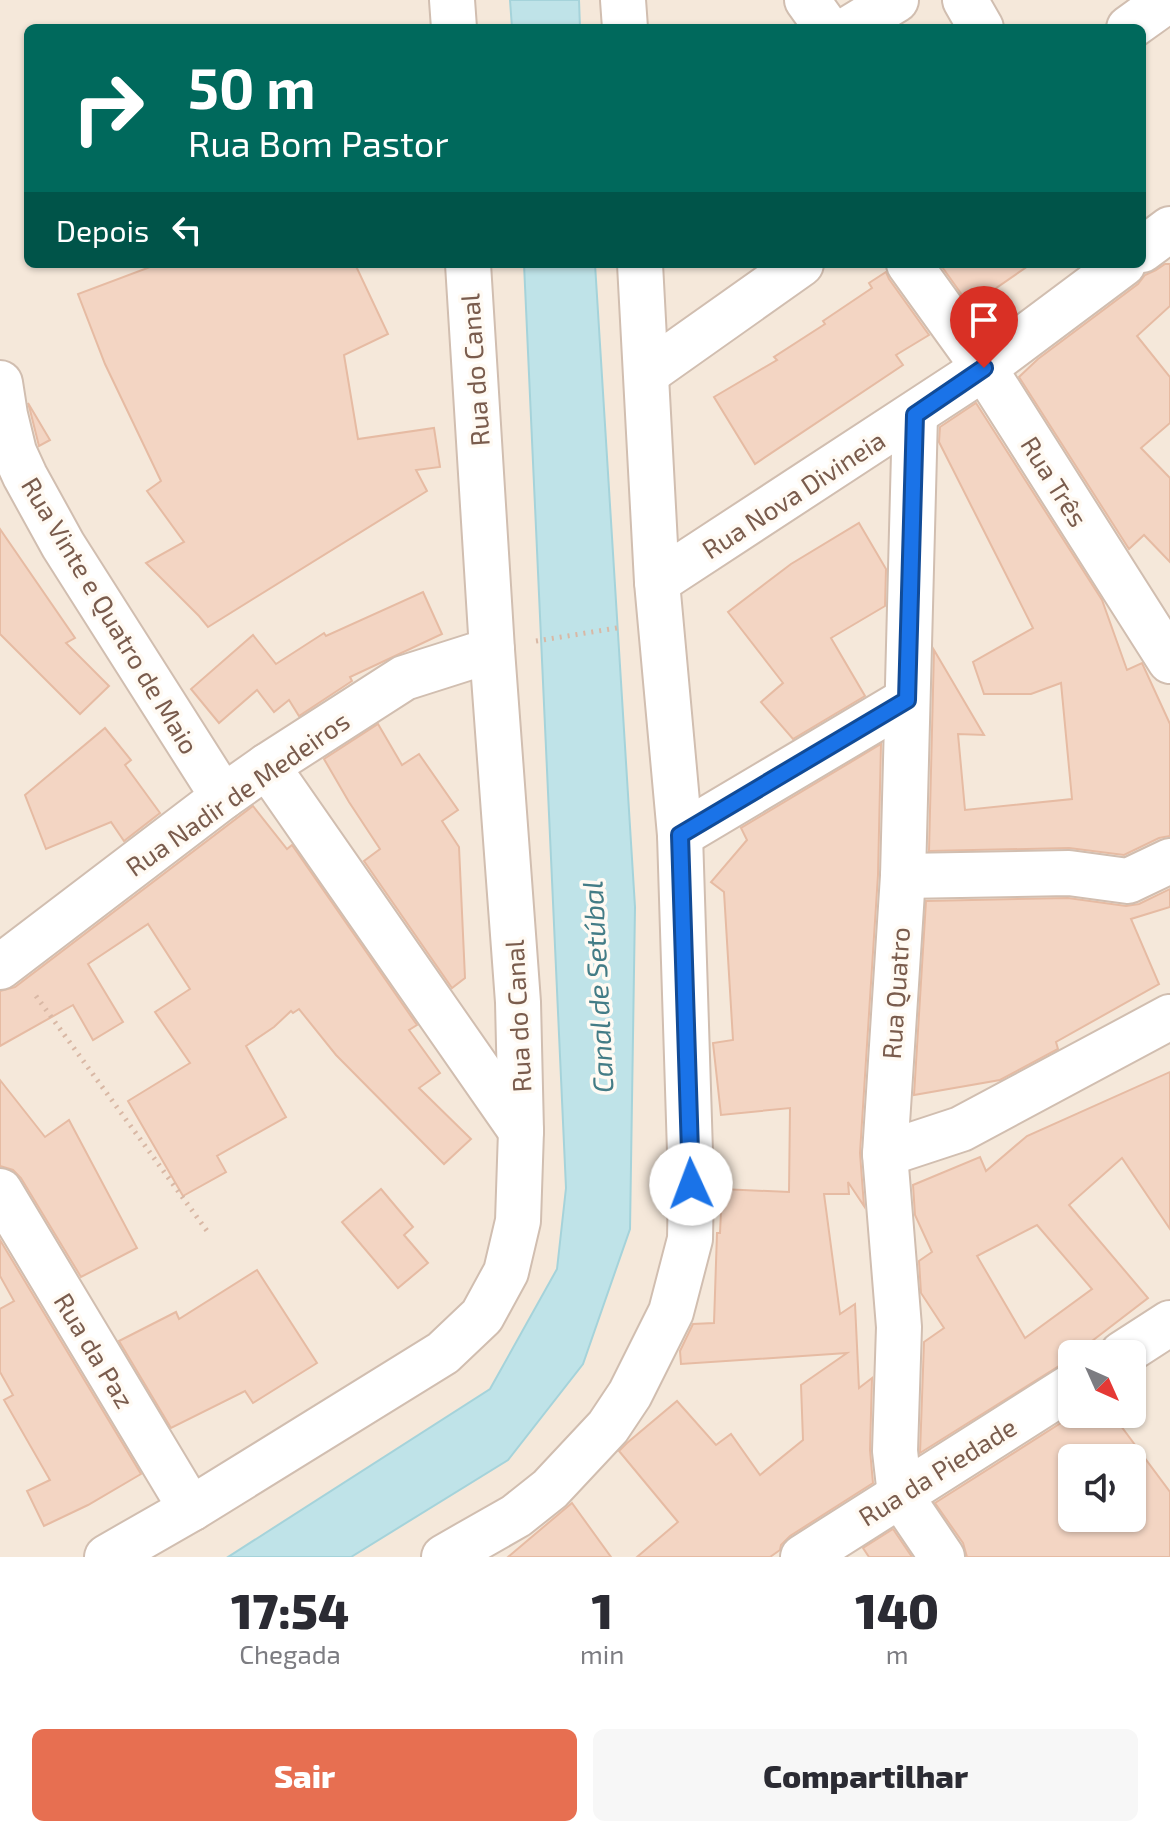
<!DOCTYPE html>
<html lang="pt">
<meta charset="utf-8">
<style>
:root{--surface:#fff;--page:#f7f7f7;--text:#2b2b33;--muted:#7c7c81;--accent:#e76f51}
body{margin:0;font-family:"Exo 2",sans-serif;background:var(--page);color:var(--text);height:100vh;display:flex;flex-direction:column;font-size:30px;white-space:nowrap}
*{box-sizing:border-box;margin:0}
p{font-size:26px;color:var(--muted)}
.icon{flex:none;width:44px;height:44px;fill:none;stroke:currentColor;stroke-width:2;stroke-linecap:round;stroke-linejoin:round}
.map{position:relative;height:1557px;overflow:hidden}
.sheet{display:flex;flex-direction:column;background:var(--surface);flex:1}
.sheet>*{flex:none}
.guide{position:absolute;left:24px;top:24px;width:1122px;height:244px;border-radius:12px;box-shadow:0 2px 6px #0004;background:#00695c;color:#fff;overflow:hidden}
.needle{width:52px;rotate:135deg}
.fabs{position:absolute;left:1058px;top:1340px;display:grid;gap:16px}
.fabs a{display:grid;place-items:center;width:88px;height:88px;border-radius:12px;background:var(--surface);box-shadow:0 2px 6px #0004;font-size:40px}
.pin{position:absolute;display:grid;place-items:center;width:68px;height:68px;color:#fff;margin:-82px -34px;border-radius:50% 50% 50% 0;rotate:-45deg;box-shadow:0 0 8px #0007}
.pin .icon{rotate:45deg}
.me{position:absolute;width:88px;margin:-44px;rotate:358deg;stroke-linejoin:round;filter:drop-shadow(0 0 6px #0008)}
.turn{display:flex;align-items:center;gap:28px;height:168px;padding:0 32px;font-size:36px}
.turn .icon{width:104px;height:104px;stroke-width:2.5}
.turn b{display:block;font-size:56px;line-height:68px}
.then{display:flex;align-items:center;height:76px;padding:0 32px;background:#0003;gap:16px;font-size:30px}
.eta{display:flex;justify-content:space-evenly;align-items:center;height:136px;text-align:center}
.eta b{font-size:48px;font-weight:800;line-height:56px}
.cta{display:flex;gap:16px;margin-top:auto;padding:16px 32px}
.cta a{flex:1;height:92px;border-radius:12px;background:var(--accent);color:#fff;font-size:32px;font-weight:800;line-height:92px;text-align:center}
.cta a+a{background:var(--page);color:var(--text)}
.map>svg:first-child{display:block}
.residential{fill:#f5e8da;fill-rule:evenodd}
.water{fill:#bfe3e8;stroke:#a5d3da;stroke-width:2}
.building{fill:#f3d5c3;stroke:#e6bba3;stroke-width:2;fill-rule:evenodd}
.lines{fill:none;stroke-linecap:round;stroke-linejoin:round}
.minor-casing{stroke:#d1beb0;stroke-width:48}
.path{stroke:#d9b8a5;stroke-width:5;stroke-dasharray:2 6;stroke-linecap:butt}
.minor{stroke:#fff;stroke-width:44}
.route-casing{stroke:#114b97;stroke-width:20}
.route{stroke:#1a73e8;stroke-width:14}
.labels{text-anchor:middle;dominant-baseline:central;stroke-width:7;stroke-linejoin:round;paint-order:stroke}
.street-label{font-size:26px;fill:#7a5c4d;stroke:#fffaf3}
.water-label{font-size:28px;font-style:italic;fill:#437c86;stroke:#fffaf3}
</style>
<div class="map">
<svg width="1170" height="1557" viewBox="0 0 1170 1557">
<rect width="100%" height="100%" fill="#fdf6ec"/>
<path class="residential" d="M0,0H1170V1557H0ZM28,28H1142V264H28ZM1072,1354H1132V1414H1072ZM1072,1458H1132V1518H1072Z"/>
<g class="water">
<polygon points="510,0 579,0 580,28 512,28"/>
<polygon points="524,264 595,264 635,907 630,1229 583,1364 508,1460 351,1557 228,1557 490,1389 557,1269 566,1188"/>
</g>
<g class="building">
<polygon points="158,264 355,264 388,334 344,355 358,439 434,428 440,467 416,470 427,491 208,627 199,616 146,563 184,542 147,491 161,481 105,364 78,294"/>
<polygon points="940,264 1031,264 970,306"/>
<polygon points="1165,264 1170,264 1170,306 1137,336 1170,377 1170,423 1141,448 1170,478 1170,562 1144,535 1129,549 1019,377 1038,359 1138,284 1145,275 1156,270"/>
<polygon points="886,272 889,279 929,335 896,355 903,365 755,464 714,397 777,360 774,357 825,324 823,321 872,288 869,283"/>
<polygon points="28,403 50,440 39,446 30,410"/>
<polygon points="976,403 1102,600 1127,670 1142,663 1170,724 1170,836 1159,838 1124,855 1069,848 929,851 934,650 984,735 958,734 965,810 1072,799 1061,683 1031,694 984,694 973,662 1033,628 939,442 940,427"/>
<polygon points="859,523 886,569 885,606 831,638 865,696 793,739 761,702 783,683 728,612 791,564"/>
<polygon points="0,529 75,638 66,643 109,686 80,714 0,634"/>
<polygon points="423,592 442,634 350,677 352,681 299,716 289,700 274,712 257,690 219,723 191,689 253,635 276,664 324,633 326,636"/>
<polygon points="378,724 402,765 419,754 458,810 442,821 459,847 465,978 452,988 364,861 380,849 349,802 324,759"/>
<polygon points="105,728 131,760 125,765 160,813 124,841 111,822 46,849 25,795"/>
<polygon points="881,744 878,875 860,1153 864,1206 848,1182 849,1194 824,1194 840,1314 855,1304 859,1388 872,1378 870,1450 873,1483 790,1536 781,1545 780,1550 770,1557 637,1557 678,1522 619,1451 627,1443 677,1401 716,1445 731,1434 760,1475 803,1440 801,1385 847,1353 681,1364 680,1351 693,1324 714,1323 717,1233 720,1233 722,1189 789,1192 790,1108 721,1115 713,1043 733,1040 724,892 711,882 747,840 741,828"/>
<polygon points="253,806 287,849 292,845 417,1025 409,1030 440,1073 419,1088 471,1139 444,1164 336,1055 299,1009 293,1013 291,1011 274,1027 246,1046 286,1117 217,1156 226,1172 183,1196 128,1101 190,1063 155,1012 190,989 148,924 88,964 123,1022 93,1040 73,1005 0,1046 0,991 15,987"/>
<polygon points="1170,889 1170,907 1131,919 1159,984 1056,1042 1058,1049 1000,1080 914,1095 926,901 1068,898 1126,906 1139,904"/>
<path d="M1170,1072V1229L1122,1158L1069,1205L1148,1298L1075,1354H1072V1356L1062,1364L920,1453L924,1342L944,1328L921,1293L919,1261L932,1252L915,1215L913,1185L980,1157L986,1171L1027,1136ZM1037,1225L1092,1289L1025,1338L977,1256Z"/>
<polygon points="0,1080 45,1137 69,1120 137,1248 81,1277 21,1178 13,1170 0,1166"/>
<polygon points="381,1189 413,1227 404,1235 428,1263 398,1288 342,1222"/>
<polygon points="0,1240 141,1474 88,1505 44,1526 27,1491 50,1480 4,1400 13,1395 0,1372 0,1309 14,1301 0,1276"/>
<polygon points="257,1270 317,1363 253,1403 245,1391 171,1428 119,1341 176,1312 179,1319"/>
<path d="M1075,1414H1112L1170,1492V1557H967L963,1543L935,1503ZM1072,1458H1132V1518H1072Z"/>
<polygon points="572,1503 611,1557 508,1557 566,1508"/>
<polygon points="893,1529 912,1557 869,1557 863,1548"/>
</g>
<g class="lines">
<g class="minor-casing">
<g id="minor">
<polyline points="452,0 454,28"/>
<polyline points="623,0 625,28"/>
<polyline points="807,0 827,28"/>
<polyline points="965,0 981,28"/>
<polyline points="850,28 896,0"/>
<polyline points="1129,28 1168,0"/>
<polyline points="1142,250 1170,229"/>
<polyline points="909,264 984,368 1170,661"/>
<polyline points="647,373 801,264"/>
<polyline points="0,383 5,415 14,452 25,476 63,545 223,797"/>
<polyline points="915,415 903,876 885,1154 899,1327 895,1451 900,1495 942,1557"/>
<polyline points="657,582 984,368 1123,264"/>
<polyline points="267,766 521,1131"/>
<polyline points="680,835 907,700"/>
<polyline points="903,876 1069,873 1128,881 1170,861"/>
<polyline points="0,967 223,797 267,766 404,678 492,650"/>
<polyline points="885,1154 961,1129 1170,1017"/>
<polyline points="0,1191 191,1509"/>
<polyline points="1122,1354 1170,1323"/>
<polyline points="107,1557 191,1509 443,1353 482,1316 506,1272 518,1221 521,1131 518,1002 492,650 468,264"/>
<polyline points="444,1557 516,1516 550,1489 608,1427 630,1394 671,1312 690,1239 691,1184 680,835 657,582 640,264"/>
<polyline points="803,1557 1072,1386"/>
</g>
</g>
<g class="path">
<polyline points="536,641 617,628"/>
<polyline points="36,996 210,1235"/>
</g>
<use href="#minor" class="minor"/>
</g>
<g class="lines">
<g class="route-casing">
<polyline id="route" points="691,1184 680,835 907,700 915,415 984,368"/>
</g>
<use href="#route" class="route"/>
</g>
<g class="labels">
<g class="street-label">
<text transform="translate(474 370) rotate(-94)">Rua do Canal</text>
<text transform="translate(1055 481) rotate(58)">Rua Três</text>
<text transform="translate(793 494) rotate(-33)">Rua Nova Divineia</text>
<text transform="translate(111 615) rotate(59)">Rua Vinte e Quatro de Maio</text>
<text transform="translate(237 793) rotate(-35)">Rua Nadir de Medeiros</text>
<text transform="translate(895 993) rotate(-86)">Rua Quatro</text>
<text transform="translate(517 1016) rotate(-93)">Rua do Canal</text>
<text transform="translate(95 1350) rotate(59)">Rua da Paz</text>
<text transform="translate(937 1471) rotate(-32)">Rua da Piedade</text>
</g>
<g class="water-label">
<text transform="translate(597 987) rotate(-93)">Canal de Setúbal</text>
</g>
</g>
</svg>
<div class="fabs">
<a><svg class="needle" viewBox="-14 -14 28 28"><path d="M0-13l5 13h-10z" fill="#e53935"/><path d="M0 13l5-13h-10z" fill="#7c7c81"/></svg></a>
<a><svg class="icon" aria-label="sound" viewBox="0 0 24 24"><path d="M4 9h4l5-4v14l-5-4H4zM17 9q2 3 0 6"/></svg></a>
</div>
<div class="pin" style="left:984px;top:368px;background:#d93025"><svg class="icon" aria-label="arrive" viewBox="0 0 24 24"><path d="M6 21V4h12l-3 4 3 4H6"/></svg></div>
<svg class="me" style="left:691px;top:1184px" viewBox="-20 -20 40 40"><circle r="19" fill="#fff"/><path d="M0-13L10 11 0 6-10 11z" fill="#1a73e8"/></svg>
<div class="guide">
<div class="turn"><svg class="icon" aria-label="right" viewBox="0 0 24 24"><path d="M7 20v-9h11M14 6l5 5-5 5"/></svg><div><b>50 m</b>Rua Bom Pastor</div></div>
<div class="then">Depois<svg class="icon" aria-label="left" viewBox="0 0 24 24"><path d="M17 20v-9H6M10 6l-5 5 5 5"/></svg></div>
</div>
</div>
<section class="sheet">
<div class="eta">
<div><b>17:54</b><p>Chegada</p></div>
<div><b>1</b><p>min</p></div>
<div><b>140</b><p>m</p></div>
</div>
<div class="cta"><a>Sair</a><a>Compartilhar</a></div>
</section>
